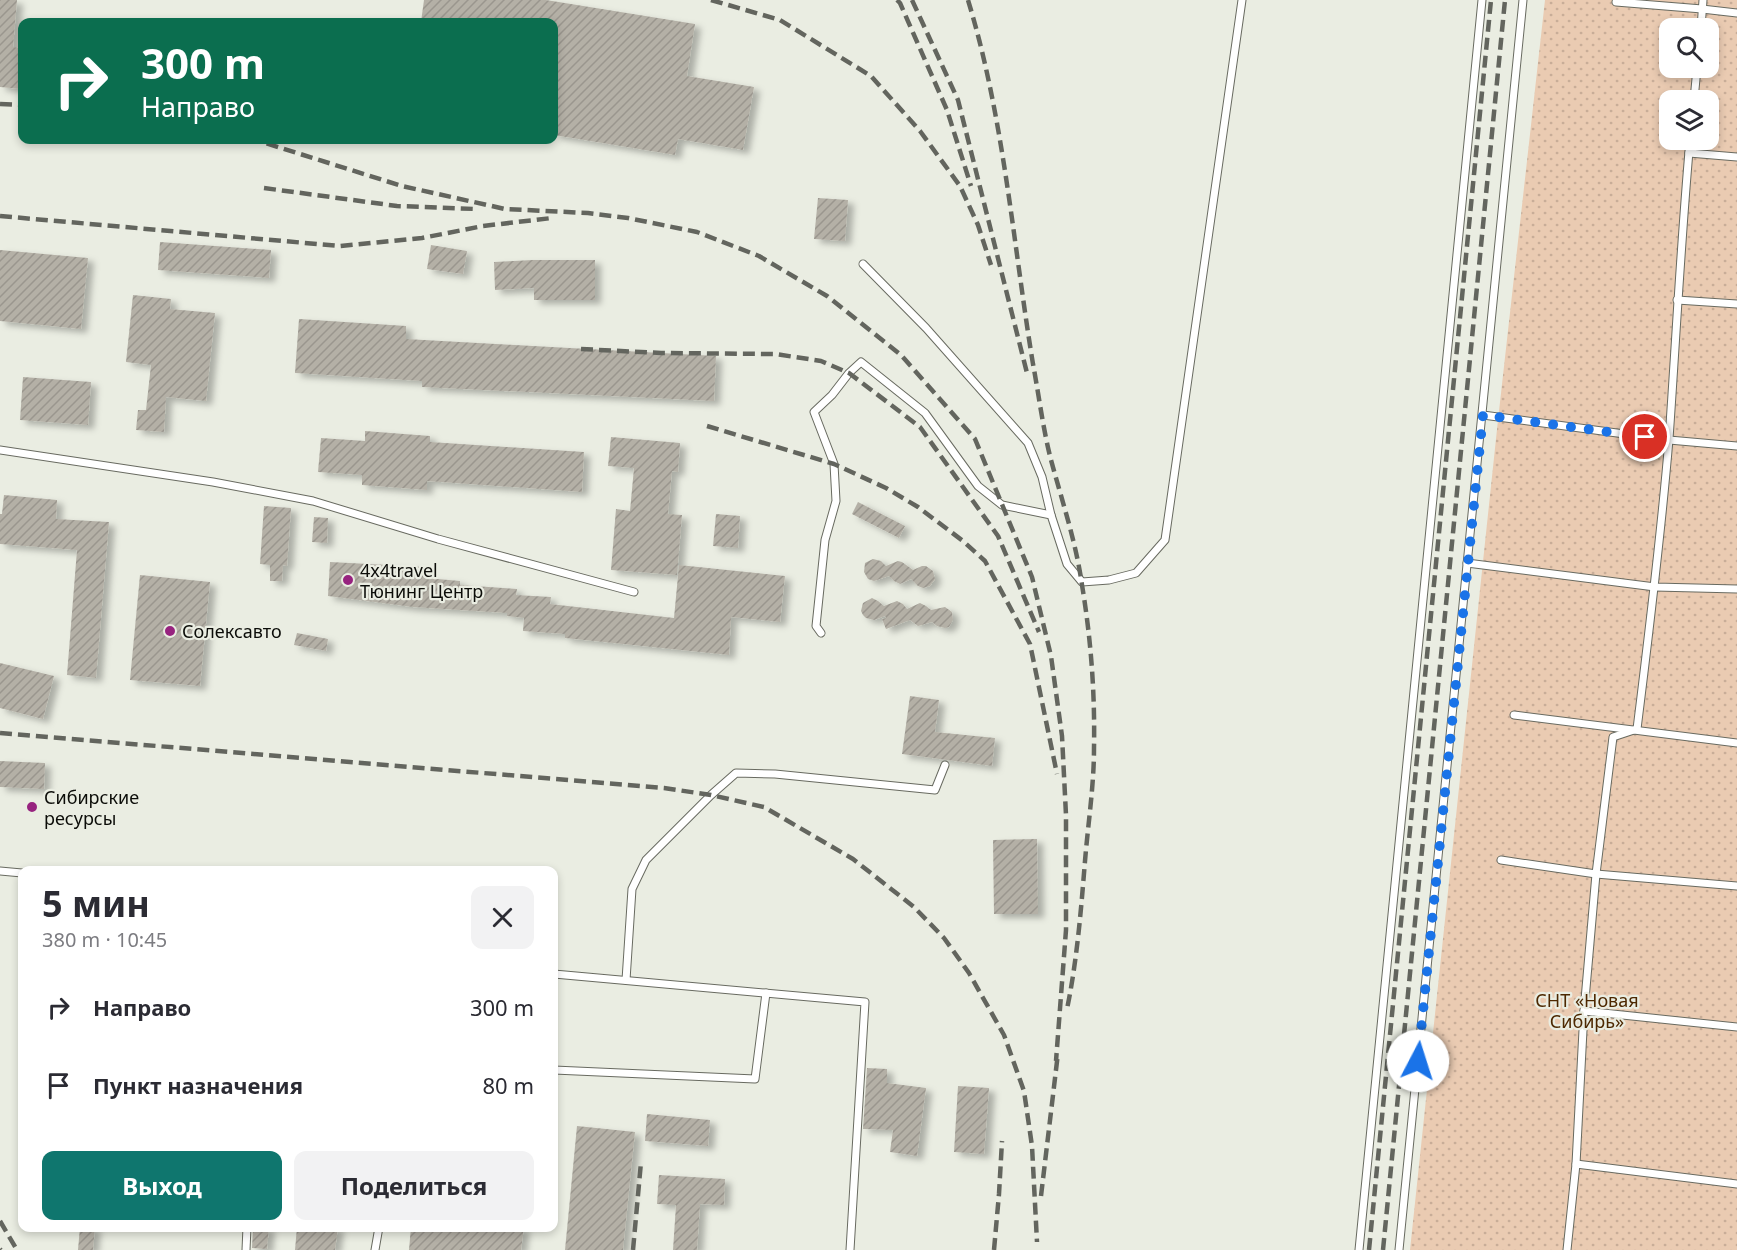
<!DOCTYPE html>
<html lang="ru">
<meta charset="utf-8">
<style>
:root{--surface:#fff;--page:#f2f2f3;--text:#2b2b33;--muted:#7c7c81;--accent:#0f766e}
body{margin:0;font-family:"Noto Sans",sans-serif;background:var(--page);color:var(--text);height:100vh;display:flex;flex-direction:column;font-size:22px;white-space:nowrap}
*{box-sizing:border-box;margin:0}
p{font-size:20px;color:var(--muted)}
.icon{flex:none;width:33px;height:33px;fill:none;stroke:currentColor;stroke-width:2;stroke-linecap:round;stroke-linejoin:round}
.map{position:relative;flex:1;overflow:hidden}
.sheet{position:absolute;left:18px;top:866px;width:540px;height:366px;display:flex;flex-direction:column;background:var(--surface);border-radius:12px;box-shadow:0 3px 9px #0003}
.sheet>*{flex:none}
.top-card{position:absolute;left:18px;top:18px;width:540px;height:126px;border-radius:12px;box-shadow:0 3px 9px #0003;background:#0b6e4f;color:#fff;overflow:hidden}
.tools{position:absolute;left:1659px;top:18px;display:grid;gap:12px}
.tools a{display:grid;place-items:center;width:60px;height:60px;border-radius:12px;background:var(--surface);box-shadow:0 3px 9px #0003;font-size:30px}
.pin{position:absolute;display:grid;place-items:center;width:51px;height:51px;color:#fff;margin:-26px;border:3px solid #fff;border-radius:50%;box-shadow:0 2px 6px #0007}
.me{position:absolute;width:66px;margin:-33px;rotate:5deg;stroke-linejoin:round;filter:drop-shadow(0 0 4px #0008)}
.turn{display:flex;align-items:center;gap:21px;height:126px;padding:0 24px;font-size:27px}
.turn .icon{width:78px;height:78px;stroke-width:2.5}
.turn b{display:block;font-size:42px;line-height:51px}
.round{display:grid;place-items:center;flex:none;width:63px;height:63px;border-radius:12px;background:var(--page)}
.head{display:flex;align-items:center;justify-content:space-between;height:102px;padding:0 24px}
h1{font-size:36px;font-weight:700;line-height:45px}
.cta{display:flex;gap:12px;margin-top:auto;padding:12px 24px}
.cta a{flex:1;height:69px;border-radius:12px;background:var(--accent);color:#fff;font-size:24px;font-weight:700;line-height:69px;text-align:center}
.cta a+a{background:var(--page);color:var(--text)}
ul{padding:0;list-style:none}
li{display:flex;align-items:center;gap:18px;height:78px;padding:0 24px}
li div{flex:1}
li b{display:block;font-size:22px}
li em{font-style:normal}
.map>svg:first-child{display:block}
.garden{fill:url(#garden-dots);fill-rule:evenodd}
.building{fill:url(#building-hatch);filter:url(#shadow)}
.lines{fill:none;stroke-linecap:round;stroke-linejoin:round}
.service-casing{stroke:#686a60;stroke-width:9}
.service{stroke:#fff;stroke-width:7}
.rail{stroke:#63655e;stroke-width:4.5;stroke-dasharray:12 6;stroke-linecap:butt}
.route{stroke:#1a73e8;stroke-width:10;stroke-dasharray:0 18}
.poi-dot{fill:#97237f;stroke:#eaede2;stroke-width:2}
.labels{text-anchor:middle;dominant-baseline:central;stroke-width:4.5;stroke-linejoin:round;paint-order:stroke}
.poi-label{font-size:18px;fill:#0c0d09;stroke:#eaede2;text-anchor:start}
.park-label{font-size:18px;fill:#4d2801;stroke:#eaede2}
</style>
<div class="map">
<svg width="1737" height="1250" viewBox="0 0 1737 1250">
<defs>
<pattern id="garden-dots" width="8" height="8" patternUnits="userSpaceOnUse" patternTransform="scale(1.5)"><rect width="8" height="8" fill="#eacbb2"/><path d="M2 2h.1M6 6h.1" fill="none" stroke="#c8ad98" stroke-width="1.8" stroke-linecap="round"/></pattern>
<pattern id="building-hatch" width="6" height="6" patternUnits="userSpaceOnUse" patternTransform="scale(1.5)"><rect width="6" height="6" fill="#b4b0a6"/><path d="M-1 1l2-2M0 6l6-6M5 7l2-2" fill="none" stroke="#9a968e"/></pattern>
<filter id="shadow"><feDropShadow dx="6" dy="4" stdDeviation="3" flood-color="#0004"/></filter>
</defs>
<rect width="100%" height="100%" fill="#eaede2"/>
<path class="garden" d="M1545,0H1737V1250H1410L1498,420ZM1670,28H1708V68H1670ZM1670,100H1708V140H1670Z"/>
<g class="building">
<polygon points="0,0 17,0 13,47 22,48 22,89 0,87"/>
<polygon points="424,0 546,0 695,24 687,76 754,87 743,150 678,139 675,155 554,135 554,22 421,22"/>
<polygon points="818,198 848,200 845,241 814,239"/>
<polygon points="160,242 271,250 269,278 158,270"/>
<polygon points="431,245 467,251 463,274 427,269"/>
<polygon points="0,250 88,258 81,329 0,321"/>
<polygon points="533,260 595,260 595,300 534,300 534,288 495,290 494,262"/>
<polygon points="133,295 171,299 170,309 215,313 206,401 166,397 164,432 136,430 138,410 146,410 151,365 126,362"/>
<polygon points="299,319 406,326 406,339 716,356 714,401 422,387 422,381 295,373"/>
<polygon points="23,377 91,382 88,425 20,420"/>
<polygon points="365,431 430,436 430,442 584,452 582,492 427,481 427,490 362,485 362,475 318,472 321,438 365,441"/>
<polygon points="611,437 680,443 678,472 672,471 668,514 682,515 677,575 611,570 616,509 630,511 634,468 608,466"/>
<polygon points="4,495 57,500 56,519 109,522 96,678 67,675 77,550 0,544 0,514 2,514"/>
<polygon points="858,502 905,526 899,538 852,514"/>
<polygon points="264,506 291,508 287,566 283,565 282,581 270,581 270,565 260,564"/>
<polygon points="716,514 740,516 738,548 713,546"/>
<polygon points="314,517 328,518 327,543 312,542"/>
<polygon points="873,559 881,561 886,566 898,561 902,562 913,570 922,566 926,566 933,571 935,579 930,586 923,588 918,586 911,579 900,584 894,581 889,576 874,581 868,579 864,572 865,563"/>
<polygon points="330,562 427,567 426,578 460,581 460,585 517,589 516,595 551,597 550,604 674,618 679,565 785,576 780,622 731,617 729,655 565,638 565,634 523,631 524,618 507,616 507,613 413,607 328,596"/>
<polygon points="140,575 210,582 200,686 130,680"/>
<polygon points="872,598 878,601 884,606 897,601 903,604 907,609 920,603 926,606 931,610 945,607 952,612 953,620 949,627 945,628 937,626 932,622 918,626 910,620 886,629 882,619 886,618 885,616 874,620 866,618 863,615 861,611 863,603"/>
<polygon points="297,633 328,639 326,651 294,645"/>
<polygon points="0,663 54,676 43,719 0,708"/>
<polygon points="910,696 939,700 935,732 995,738 992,766 902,754"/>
<polygon points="0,761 45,763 44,789 0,787"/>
<polygon points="1037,839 1038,914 994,914 993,840"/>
<polygon points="867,1068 887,1069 887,1083 926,1088 917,1156 890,1152 893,1130 863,1129"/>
<polygon points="958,1086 989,1088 984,1154 954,1152"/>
<polygon points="647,1114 710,1120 708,1146 645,1141"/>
<polygon points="577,1126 635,1132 623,1250 565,1250"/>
<polygon points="659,1175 725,1179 724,1205 700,1204 697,1250 673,1250 676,1205 657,1204"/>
<polygon points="80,1227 95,1227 93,1250 78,1250"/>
<polygon points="253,1227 269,1227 267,1249 252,1248"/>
<polygon points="297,1227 338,1227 335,1250 295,1250"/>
<polygon points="411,1227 524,1227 521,1250 409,1250"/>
</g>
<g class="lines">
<g class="service-casing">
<g id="service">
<polyline points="1616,2 1702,9 1737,13"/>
<polyline points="1701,28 1703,0"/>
<polyline points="1694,100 1697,68"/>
<polyline points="1689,153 1737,157"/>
<polyline points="863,264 926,328 1028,443 1042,477 1051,515"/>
<polyline points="1677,300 1737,304"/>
<polyline points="1483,415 1669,440 1737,446"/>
<polyline points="0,450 213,482 313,501 438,539 634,592"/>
<polyline points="1467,563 1655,587 1737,589"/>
<polyline points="821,633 816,626 825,540 836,501 834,464 814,412 832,395 849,373 861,362 925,413 978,486 1002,505 1051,515 1067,564 1082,582 1109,580 1136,573 1165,540 1242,0"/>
<polyline points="1514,715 1737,743"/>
<polyline points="1501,860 1596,874 1737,886"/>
<polyline points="0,871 22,873"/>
<polyline points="554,974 865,1002 850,1250"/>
<polyline points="626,980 632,889 646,860 711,795 736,773 775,774 935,790 945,765"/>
<polyline points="1584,1011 1737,1027"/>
<polyline points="554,1070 755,1079 766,993"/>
<polyline points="1576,1164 1737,1184"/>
<polyline points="246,1250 247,1227"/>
<polyline points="375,1250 379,1227"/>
<polyline points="1359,1250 1482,0"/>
<polyline points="1399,1250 1523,0"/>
<path d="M1567,1250L1576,1164L1584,1011L1596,874L1613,737L1637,729C1649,633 1661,536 1669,439C1676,339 1681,239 1690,140"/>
</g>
</g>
<use href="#service" class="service"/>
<g class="rail">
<polyline points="711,0 780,20 871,76 920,131 960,186 978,225 991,265"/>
<polyline points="897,0 900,3 947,110 971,186"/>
<polyline points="912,0 958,100 1028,377"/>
<path d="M968,0C1004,118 1013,243 1033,364C1039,396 1043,429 1051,460C1062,501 1076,542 1082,585C1091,639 1095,693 1094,748C1094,786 1088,824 1085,861C1081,910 1077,961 1067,1009"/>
<polyline points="0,104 22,105"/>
<polyline points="249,140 262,142 402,186 505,209 588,213 628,218 697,232 759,256 827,296 901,355 975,439 1032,577 1051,656 1062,736 1066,815 1066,930 1056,1061"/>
<polyline points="264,188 397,206 476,209"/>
<polyline points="0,216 340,246 422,238 483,226 552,218"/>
<polyline points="581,349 661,353 775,354 821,361 849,373 920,427 998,536 1039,632"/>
<polyline points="707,426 834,464 886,488 918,507 963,541 985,561 1030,644 1057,774"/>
<polyline points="0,733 664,788 711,795 764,807 853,859 914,907 944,938 969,973 1004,1035 1024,1091 1032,1146 1037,1242"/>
<polyline points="1041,1196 1058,1053"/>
<polyline points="0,1221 17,1250"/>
<polyline points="0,1249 1,1250"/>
<polyline points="633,1250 641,1162"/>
<polyline points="994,1250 999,1194 1002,1141"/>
<polyline points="1369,1250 1491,0"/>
<polyline points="1383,1250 1505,0"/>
</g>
</g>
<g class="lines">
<polyline class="route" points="1418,1061 1483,415 1645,437"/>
</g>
<g class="poi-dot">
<circle cx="348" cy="580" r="6"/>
<circle cx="170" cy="631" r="6"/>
<circle cx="32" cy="807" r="6"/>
</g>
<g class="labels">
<g class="poi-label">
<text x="360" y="570">4x4travel<tspan x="360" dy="21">Тюнинг Центр</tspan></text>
<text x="182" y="631">Солексавто</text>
<text x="44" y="797">Сибирские<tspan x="44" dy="21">ресурсы</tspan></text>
</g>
<g class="park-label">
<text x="1587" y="1000">СНТ «Новая<tspan x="1587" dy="21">Сибирь»</tspan></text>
</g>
</g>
</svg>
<div class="tools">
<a><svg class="icon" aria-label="search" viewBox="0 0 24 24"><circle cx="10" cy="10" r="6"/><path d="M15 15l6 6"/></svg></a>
<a><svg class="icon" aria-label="layers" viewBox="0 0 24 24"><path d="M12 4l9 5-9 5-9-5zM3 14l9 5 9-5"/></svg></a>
</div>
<div class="pin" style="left:1645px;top:437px;background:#d93025"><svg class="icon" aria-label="arrive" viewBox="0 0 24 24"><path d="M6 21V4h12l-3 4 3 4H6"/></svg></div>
<svg class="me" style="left:1418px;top:1061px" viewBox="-20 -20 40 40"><circle r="19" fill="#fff"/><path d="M0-13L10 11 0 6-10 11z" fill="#1a73e8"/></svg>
<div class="top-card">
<div class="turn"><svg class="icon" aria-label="right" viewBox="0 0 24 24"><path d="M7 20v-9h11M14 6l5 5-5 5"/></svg><div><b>300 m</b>Направо</div></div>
</div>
<section class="sheet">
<div class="head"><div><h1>5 мин</h1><p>380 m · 10:45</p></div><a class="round"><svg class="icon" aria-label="close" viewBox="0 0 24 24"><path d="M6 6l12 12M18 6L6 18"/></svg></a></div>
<ul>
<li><svg class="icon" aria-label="right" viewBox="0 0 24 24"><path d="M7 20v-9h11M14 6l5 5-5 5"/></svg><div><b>Направо</b></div><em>300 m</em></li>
<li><svg class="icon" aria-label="arrive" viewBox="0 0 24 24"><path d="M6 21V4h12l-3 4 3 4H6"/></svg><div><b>Пункт назначения</b></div><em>80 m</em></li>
</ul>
<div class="cta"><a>Выход</a><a>Поделиться</a></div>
</section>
</div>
